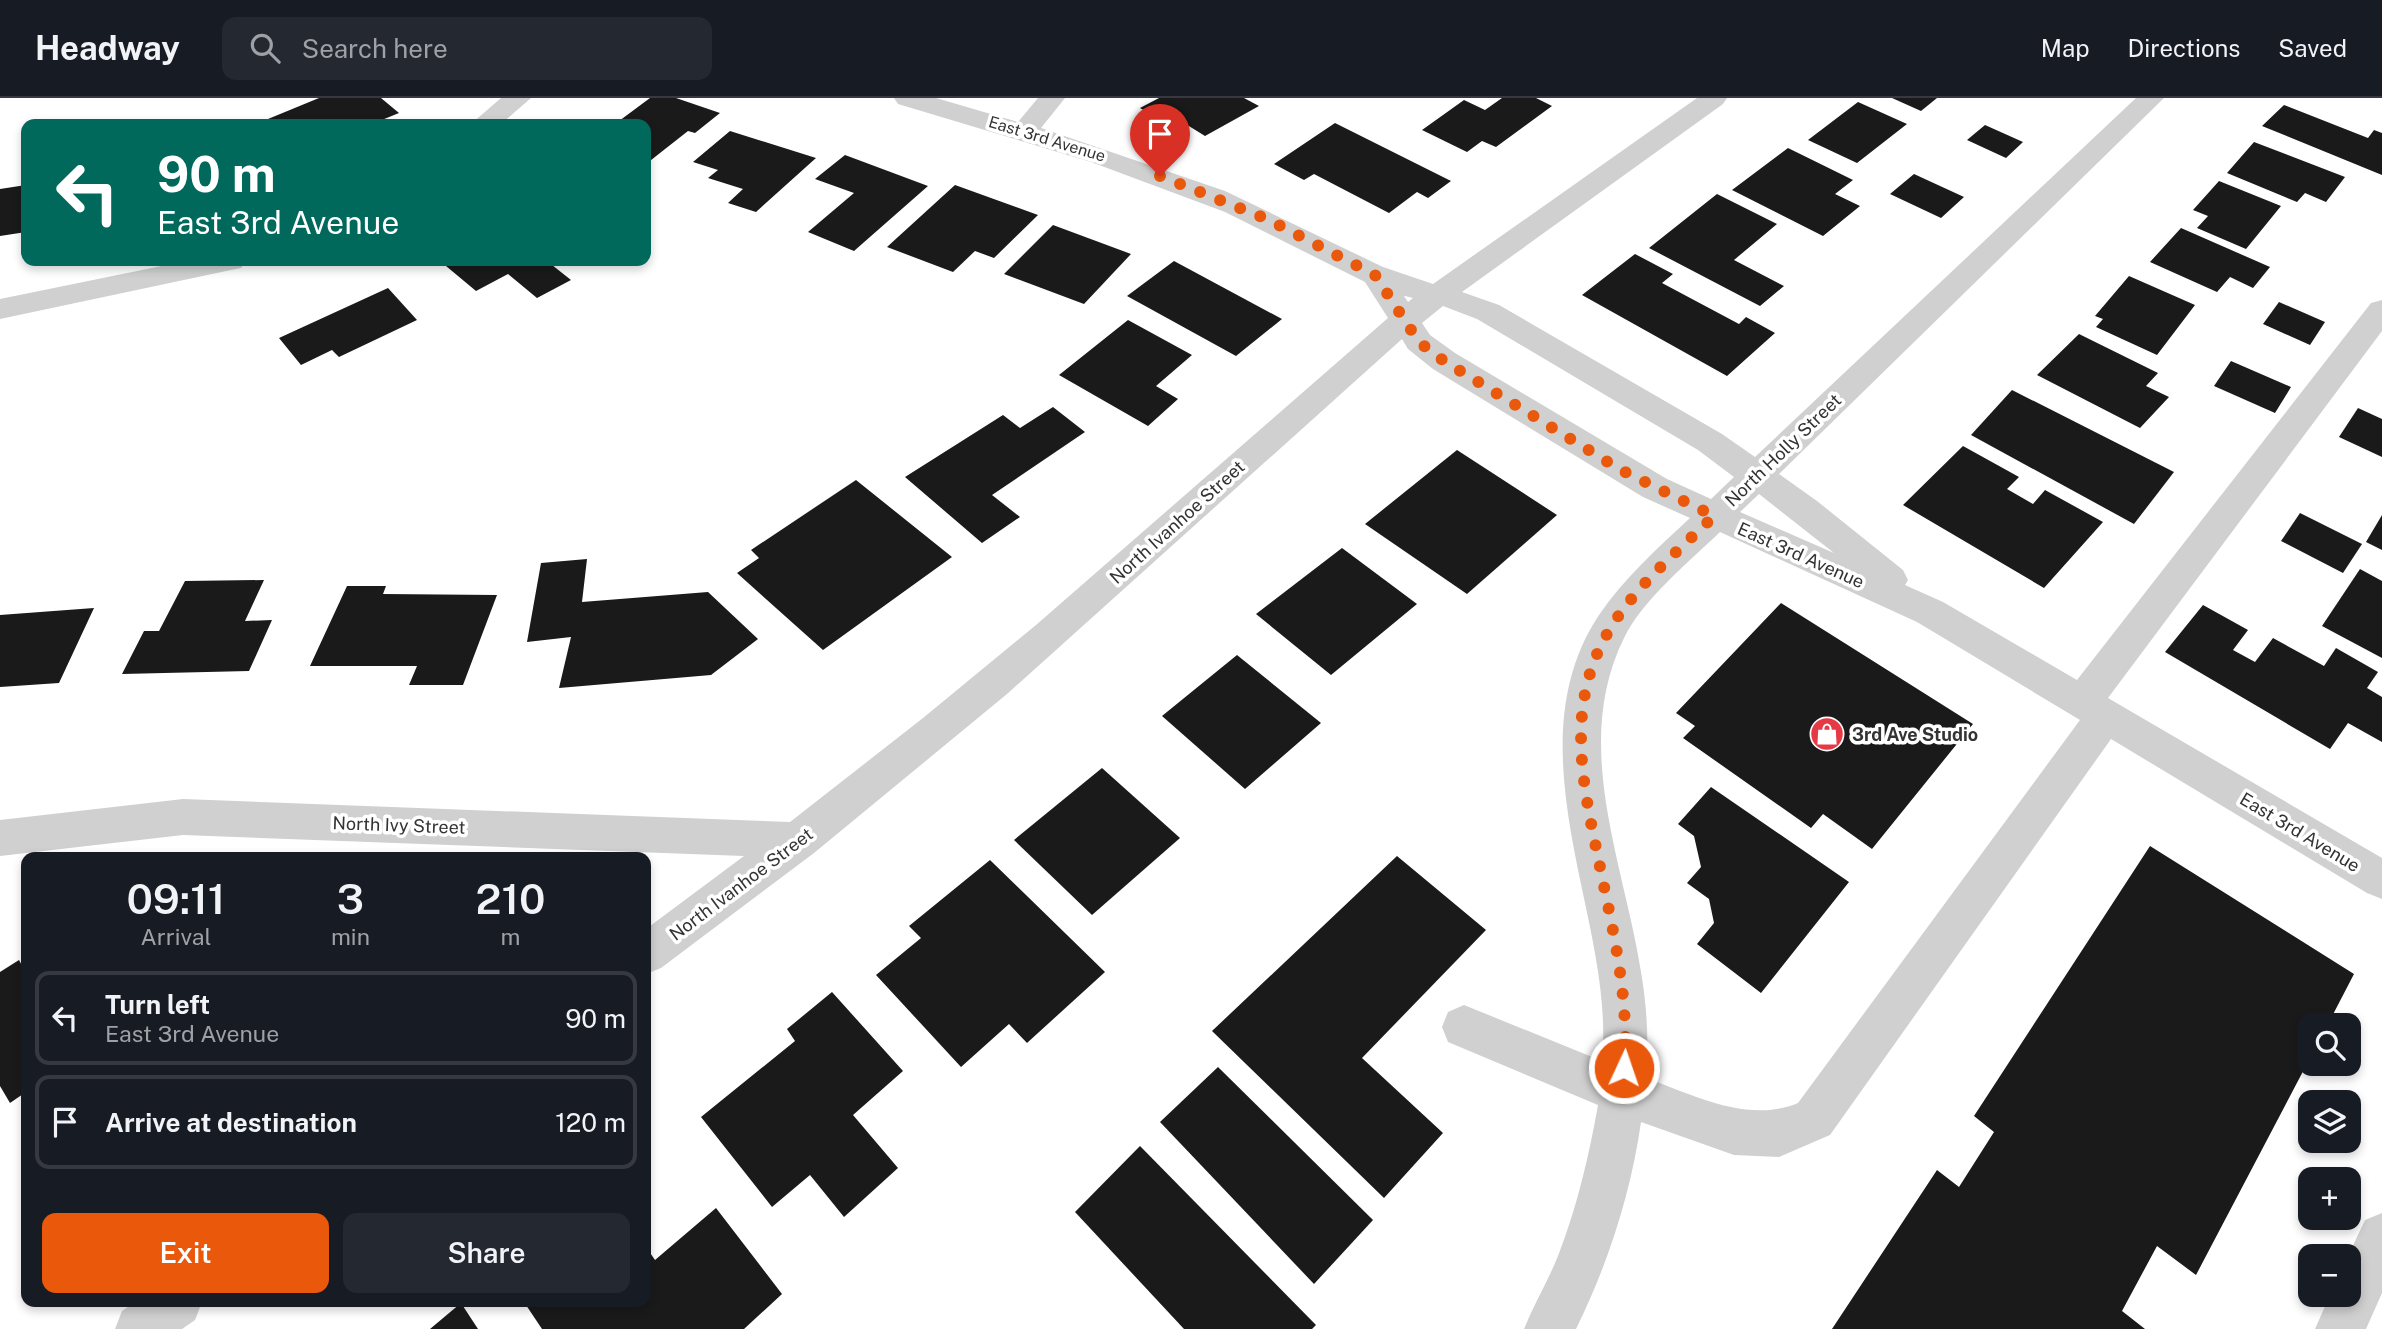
<!DOCTYPE html>
<meta charset="utf-8">
<style>
:root{--surface:#171b24;--page:#242831;--text:#f1f3f6;--muted:#9ea1a6;--line:#363941;--accent:#ea580c}
body{margin:0;font-family:"Public Sans",sans-serif;background:var(--page);color:var(--text);height:100vh;display:flex;flex-direction:column;font-size:26px;white-space:nowrap}
*{box-sizing:border-box;margin:0}
p{font-size:23px;color:var(--muted)}
.icon{flex:none;width:38px;height:38px;fill:none;stroke:currentColor;stroke-width:2;stroke-linecap:round;stroke-linejoin:round}
.map{position:relative;flex:1;overflow:hidden}
.side{position:absolute;left:21px;top:754px;width:630px;height:455px;display:flex;flex-direction:column;background:var(--surface);border-radius:14px;box-shadow:0 4px 10px #0003}
.side>*{flex:none}
.banner{position:absolute;left:21px;top:21px;width:630px;height:147px;border-radius:14px;box-shadow:0 4px 10px #0003;background:#00695c;color:#fff;overflow:hidden}
.controls{position:absolute;left:2298px;top:915px;display:grid;gap:14px}
.controls a{display:grid;place-items:center;width:63px;height:63px;border-radius:14px;background:var(--surface);box-shadow:0 4px 10px #0003;font-size:35px}
.pin{position:absolute;display:grid;place-items:center;width:60px;height:60px;color:#fff;margin:-72px -30px;border-radius:50% 50% 50% 0;rotate:-45deg;box-shadow:0 0 7px #0007}
.pin .icon{rotate:45deg}
.me{position:absolute;width:77px;margin:-38px;rotate:3deg;stroke-linejoin:round;filter:drop-shadow(0 0 5px #0008)}
.turn{display:flex;align-items:center;gap:24px;height:147px;padding:0 21px;font-size:32px}
.turn .icon{width:91px;height:91px;stroke-width:2.5}
.turn b{display:block;font-size:49px;line-height:60px}
.eta{display:flex;justify-content:space-evenly;align-items:center;height:119px;text-align:center}
.eta b{font-size:42px;font-weight:600;line-height:49px}
.button{display:flex;gap:14px;margin-top:auto;padding:14px 21px}
.button a{flex:1;height:80px;border-radius:14px;background:var(--accent);color:#fff;font-size:28px;font-weight:600;line-height:80px;text-align:center}
.button a+a{background:var(--page);color:var(--text)}
ul{padding:0;list-style:none}
li{display:flex;align-items:center;gap:21px;height:94px;margin:0 14px 10px;padding:0 7px;border:4px solid var(--line);border-radius:14px}
li div{flex:1}
li b{display:block;font-size:26px}
li em{font-style:normal}
header{display:flex;align-items:center;gap:42px;box-sizing:border-box;height:98px;padding:0 35px;background:var(--surface);border-bottom:2px solid var(--line)}
header strong{font-size:33px}
nav{display:flex;gap:38px;margin-inline-start:auto;font-size:24px}
.search{width:490px;height:63px;background:var(--page);display:flex;align-items:center;gap:18px;box-sizing:border-box;padding:0 24px;border-radius:14px;color:var(--muted);font-size:26px}
.map>svg:first-child{display:block}
.building{fill:#1a1a1a}
.lines{fill:none;stroke-linecap:round;stroke-linejoin:round}
.minor{fill:#d0d0d0;fill-rule:evenodd}
.route{stroke:#ea580c;stroke-width:12;stroke-dasharray:0 21.6}
.labels{text-anchor:middle;dominant-baseline:central;stroke-width:7;stroke-linejoin:round;paint-order:stroke}
.far-street-label{font-size:16px;fill:#333;stroke:#fff}
.street-label{font-size:18px;fill:#333;stroke:#fff}
.poi-label{font-size:18px;font-weight:bold;fill:#333;stroke:#fff;text-anchor:start}
</style>
<header>
<strong>Headway</strong>
<div class="search"><svg class="icon" aria-label="search" viewBox="0 0 24 24"><circle cx="10" cy="10" r="6"/><path d="M15 15l6 6"/></svg>Search here</div>
<nav><a>Map</a><a>Directions</a><a>Saved</a></nav>
</header>
<div class="map">
<svg width="2382" height="1231" viewBox="0 0 2382 1231">
<rect width="100%" height="100%" fill="#fff"/>
<g class="building">
<polygon points="319,0 381,0 399,15 372,26 273,26 268,21"/>
<polygon points="650,0 676,0 720,15 695,35 688,33 646,66 646,26 615,26"/>
<polygon points="1159,0 1244,0 1259,8 1205,38 1184,25 1175,31 1140,10"/>
<polygon points="1502,0 1536,0 1552,8 1496,49 1482,43 1467,54 1422,32 1464,2 1485,12"/>
<polygon points="1892,0 1937,0 1921,13"/>
<polygon points="1858,4 1907,26 1857,65 1808,42"/>
<polygon points="2284,7 2368,40 2374,32 2382,35 2382,77 2262,28"/>
<polygon points="1335,25 1451,83 1428,100 1417,94 1389,115 1314,76 1304,82 1274,66"/>
<polygon points="1985,27 2023,44 2006,60 1967,42"/>
<polygon points="730,33 816,60 756,114 728,105 743,91 708,80 718,72 693,64"/>
<polygon points="2254,44 2345,79 2326,104 2305,95 2297,104 2227,75"/>
<polygon points="1788,50 1853,82 1835,96 1860,108 1823,138 1732,92"/>
<polygon points="845,57 928,88 854,153 808,134 854,95 815,81"/>
<polygon points="1914,76 1964,99 1941,120 1890,96"/>
<polygon points="2219,83 2281,108 2246,151 2197,130 2208,118 2193,112"/>
<polygon points="26,87 26,134 0,138 0,91"/>
<polygon points="955,87 1038,117 994,160 975,153 953,174 887,149"/>
<polygon points="1717,96 1777,126 1734,162 1784,188 1760,208 1649,150"/>
<polygon points="1053,127 1131,156 1084,206 1004,176"/>
<polygon points="2181,130 2270,169 2253,190 2230,179 2217,194 2150,164"/>
<polygon points="1635,156 1673,176 1662,185 1739,226 1746,219 1775,235 1727,278 1582,197"/>
<polygon points="440,163 547,163 571,182 537,200 508,176 476,193"/>
<polygon points="1174,163 1282,221 1236,258 1127,198"/>
<polygon points="2129,178 2195,207 2157,257 2096,229 2103,221 2095,218"/>
<polygon points="388,190 417,222 339,259 332,252 301,267 279,240"/>
<polygon points="2279,204 2325,224 2310,247 2263,226"/>
<polygon points="1128,222 1192,257 1156,288 1178,301 1148,328 1059,277"/>
<polygon points="2079,236 2158,275 2146,288 2169,299 2140,330 2037,277"/>
<polygon points="2231,263 2291,289 2275,315 2214,288"/>
<polygon points="2012,292 2174,374 2134,426 1971,337"/>
<polygon points="1053,309 1085,334 992,397 1020,419 982,445 905,379 1003,317 1020,330"/>
<polygon points="2358,310 2382,321 2382,359 2339,339"/>
<polygon points="1963,348 2019,379 2007,391 2033,406 2045,392 2103,424 2044,490 1903,407"/>
<polygon points="1457,352 1557,417 1467,496 1365,426"/>
<polygon points="856,382 952,459 823,552 737,475 759,460 751,452"/>
<polygon points="2300,415 2362,446 2343,475 2281,443"/>
<polygon points="2382,417 2382,452 2366,444"/>
<polygon points="1342,450 1417,506 1331,577 1256,516"/>
<polygon points="587,461 582,504 708,494 758,541 711,577 559,590 571,539 527,544 541,465"/>
<polygon points="2360,471 2382,483 2382,560 2322,528"/>
<polygon points="264,482 245,523 272,522 249,573 122,576 144,533 159,533 185,483"/>
<polygon points="347,488 386,488 383,496 497,497 463,587 409,587 417,568 310,568"/>
<polygon points="1781,505 1973,626 1872,751 1823,716 1811,730 1683,640 1695,628 1676,615"/>
<polygon points="2203,507 2248,532 2233,552 2255,564 2273,540 2324,568 2336,550 2378,574 2367,590 2382,599 2382,644 2348,625 2330,651 2165,554"/>
<polygon points="94,510 59,585 0,589 0,517"/>
<polygon points="1237,557 1321,625 1245,691 1162,618"/>
<polygon points="1102,670 1180,740 1092,817 1014,742"/>
<polygon points="1711,689 1849,784 1761,895 1697,846 1714,825 1709,801 1687,785 1701,769 1694,738 1678,726"/>
<polygon points="2150,748 2354,876 2327,928 2310,928 2310,960 2196,1177 2157,1148 2122,1213 2145,1231 1832,1231 1937,1072 1959,1089 1994,1034 1974,1018"/>
<polygon points="1397,758 1486,832 1362,960 1443,1035 1384,1100 1212,933"/>
<polygon points="990,762 1105,874 1027,945 1009,926 961,969 876,877 921,840 909,828"/>
<polygon points="19,862 26,875 26,994 10,1005 0,988 0,874"/>
<polygon points="832,894 903,973 853,1017 898,1070 844,1119 810,1077 772,1109 701,1019 795,943 787,931"/>
<polygon points="1218,969 1373,1122 1314,1186 1160,1024"/>
<polygon points="1140,1048 1316,1227 1312,1231 1184,1231 1075,1114"/>
<polygon points="716,1110 782,1196 744,1231 542,1231 524,1204 646,1204 646,1149 655,1162"/>
<polygon points="461,1205 478,1231 430,1231"/>
</g>
<g class="lines">
<g class="minor">
<polygon points="501,0 531,0 501,26 471,26"/>
<path d="M894,0H936L1018,24L1038,0H1065L1041,30L1225,93L1383,169L1433,186L1697,0H1727L1723,6L1462,194L1499,207L1722,336L1755,359L2136,0H2164L1779,376L1817,403L1903,472L1908,482L1905,487L1943,504L2077,582L2371,205L2382,202V233L2108,600L2382,760V801L2367,795L2111,641L1830,1037L1779,1059L1734,1057L1641,1024C1631,1095 1608,1166 1576,1231H1524C1534,1206 1548,1183 1558,1158C1577,1109 1589,1058 1598,1007L1448,944L1442,929L1448,914L1464,907L1602,963C1607,911 1596,857 1585,805C1565,710 1541,604 1599,517C1624,480 1658,450 1690,420L1643,399L1433,271L1408,251L1402,241L1007,596L814,755L661,870L646,876V831L744,758L183,737L0,758V722L183,701L790,724L923,620L1036,527L1388,220L1365,184L1225,114L1091,64L898,6ZM1404,198H1405L1413,200L1408,204ZM1443,208L1477,221L1698,352L1734,379L1711,401L1667,381L1455,255L1430,237L1422,225ZM1759,396L1834,455L1740,414ZM1720,434L1917,524L2080,622L1798,1005C1748,1026 1694,997 1646,980C1649,944 1647,909 1641,874C1624,765 1571,647 1624,540C1643,501 1689,464 1720,434Z"/>
<polygon points="186,163 246,163 241,170 231,172 0,221 0,201"/>
<polygon points="2382,1115 2382,1195 2366,1231 2315,1231 2330,1197 2348,1197 2348,1158 2365,1122"/>
<polygon points="135,1204 202,1204 195,1222 182,1231 115,1231 122,1213"/>
</g>
</g>
<g class="lines">
<path class="route" d="M1160,78L1267,121L1375,177L1419,244L1444,263L1621,372L1714,418C1677,454 1633,490 1607,536C1566,608 1582,683 1598,759C1612,829 1630,899 1624,970"/>
</g>
<defs>
<g id="shop-disc" transform="scale(1.75)"><circle r="9.5" fill="#e63946" stroke="#fff"/><path d="M-5-2.5h2.3a2.7 3.5 0 0 1 5.4 0H5L5.5 6h-11ZM-1.5-2.5h3a1.5 2.3 0 0 0-3 0Z" fill="#fff"/></g>
</defs>
<g fill-rule="evenodd">
<use href="#shop-disc" x="1827" y="636"/>
</g>
<g class="labels">
<g class="far-street-label">
<text transform="translate(1047 41) rotate(17)">East 3rd Avenue</text>
</g>
<g class="street-label">
<text transform="translate(1783 352) rotate(-44)">North Holly Street</text>
<text transform="translate(1177 424) rotate(-42)">North Ivanhoe Street</text>
<text transform="translate(1801 457) rotate(24)">East 3rd Avenue</text>
<text transform="translate(399 727) rotate(2)">North Ivy Street</text>
<text transform="translate(2300 734) rotate(31)">East 3rd Avenue</text>
<text transform="translate(741 786) rotate(-37)">North Ivanhoe Street</text>
</g>
<g class="poi-label">
<text x="1852" y="636">3rd Ave Studio</text>
</g>
</g>
</svg>
<div class="controls">
<a><svg class="icon" aria-label="search" viewBox="0 0 24 24"><circle cx="10" cy="10" r="6"/><path d="M15 15l6 6"/></svg></a>
<a><svg class="icon" aria-label="layers" viewBox="0 0 24 24"><path d="M12 4l9 5-9 5-9-5zM3 14l9 5 9-5"/></svg></a>
<a>+</a>
<a>−</a>
</div>
<div class="pin" style="left:1160px;top:78px;background:#d93025"><svg class="icon" aria-label="arrive" viewBox="0 0 24 24"><path d="M6 21V4h12l-3 4 3 4H6"/></svg></div>
<svg class="me" style="left:1624px;top:970px" viewBox="-20 -20 40 40"><circle r="17" fill="#ea580c" stroke="#fff" stroke-width="3"/><path d="M0-11L8 9 0 5-8 9z" fill="#fff"/></svg>
<div class="banner">
<div class="turn"><svg class="icon" aria-label="left" viewBox="0 0 24 24"><path d="M17 20v-9H6M10 6l-5 5 5 5"/></svg><div><b>90 m</b>East 3rd Avenue</div></div>
</div>
<section class="side">
<div class="eta">
<div><b>09:11</b><p>Arrival</p></div>
<div><b>3</b><p>min</p></div>
<div><b>210</b><p>m</p></div>
</div>
<ul>
<li><svg class="icon" aria-label="left" viewBox="0 0 24 24"><path d="M17 20v-9H6M10 6l-5 5 5 5"/></svg><div><b>Turn left</b><p>East 3rd Avenue</p></div><em>90 m</em></li>
<li><svg class="icon" aria-label="arrive" viewBox="0 0 24 24"><path d="M6 21V4h12l-3 4 3 4H6"/></svg><div><b>Arrive at destination</b></div><em>120 m</em></li>
</ul>
<div class="button"><a>Exit</a><a>Share</a></div>
</section>
</div>
